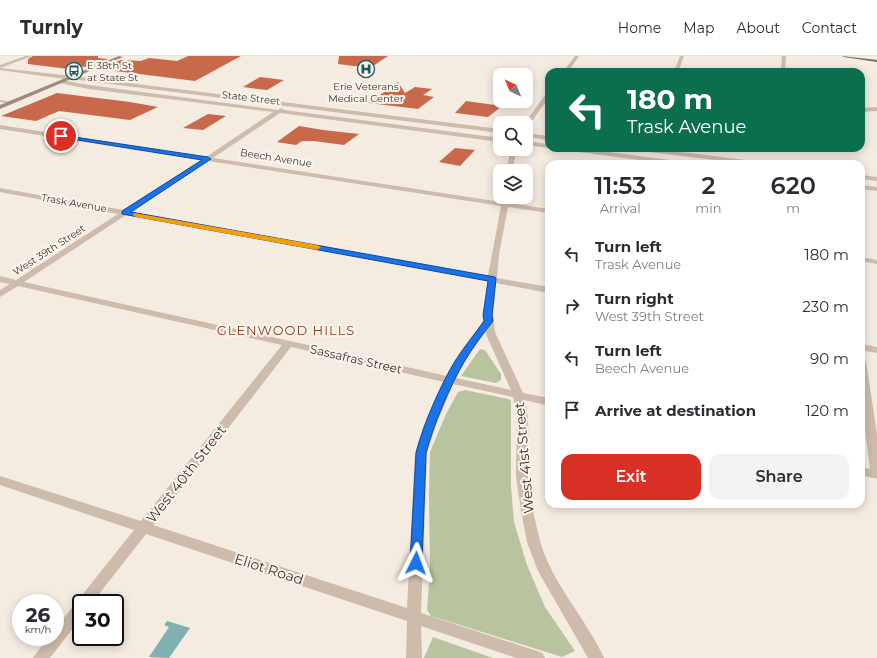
<!DOCTYPE html>
<style>
:root{--surface:#fff;--page:#f2f2f3;--text:#2b2b33;--muted:#7c7c81;--line:#e1e1e2;--accent:#d93025}
body{margin:0;font-family:Montserrat,sans-serif;background:var(--page);color:var(--text);height:100vh;display:flex;flex-direction:column;font-size:15px;white-space:nowrap}
*{box-sizing:border-box;margin:0}
p{font-size:13px;color:var(--muted)}
.icon{flex:none;width:22px;height:22px;fill:none;stroke:currentColor;stroke-width:2;stroke-linecap:round;stroke-linejoin:round}
.map{position:relative;flex:1;overflow:hidden}
.panel{position:absolute;left:545px;top:104px;width:320px;height:348px;display:flex;flex-direction:column;background:var(--surface);border-radius:12px;box-shadow:0 2px 10px #0003}
.panel>*{flex:none}
.banner{position:absolute;left:545px;top:12px;width:320px;height:84px;border-radius:12px;box-shadow:0 2px 10px #0003;background:#0b6e4f;color:#fff;overflow:hidden}
.needle{width:26px;rotate:316deg}
.fabs{position:absolute;left:493px;top:12px;display:grid;gap:8px}
.fabs a{display:grid;place-items:center;width:40px;height:40px;border-radius:8px;background:var(--surface);box-shadow:0 2px 10px #0003;font-size:20px}
.speed{position:absolute;left:12px;top:538px;display:flex;gap:8px;font-size:20px;font-weight:700;text-align:center}
.speed>*{display:grid;place-content:center;width:52px;height:52px;border-radius:50%;background:var(--surface);box-shadow:0 2px 10px #0003;line-height:1}
.speed small{font-size:10px;font-weight:400}
.speed .limit{border:2px solid #111;border-radius:6px;background:#fff;color:#111}
.pin{position:absolute;display:grid;place-items:center;width:34px;height:34px;color:#fff;margin:-17px;border:2px solid #fff;border-radius:50%;box-shadow:0 1px 4px #0007}
.me{position:absolute;width:44px;margin:-22px;rotate:3deg;stroke-linejoin:round;filter:drop-shadow(0 0 3px #0008)}
.turn{display:flex;align-items:center;gap:14px;height:84px;padding:0 16px;font-size:18px}
.turn .icon{width:52px;height:52px;stroke-width:2.5}
.turn b{display:block;font-size:28px;line-height:34px}
.eta{display:flex;justify-content:space-evenly;align-items:center;height:68px;text-align:center}
.eta b{font-size:24px;font-weight:600;line-height:28px}
.button{display:flex;gap:8px;margin-top:auto;padding:8px 16px}
.button a{flex:1;height:46px;border-radius:12px;background:var(--accent);color:#fff;font-size:16px;font-weight:600;line-height:46px;text-align:center}
.button a+a{background:var(--page);color:var(--text)}
ul{padding:0;list-style:none}
li{display:flex;align-items:center;gap:12px;height:52px;padding:0 16px}
li div{flex:1}
li b{display:block;font-size:15px}
li em{font-style:normal}
header{display:flex;align-items:center;gap:24px;box-sizing:border-box;height:56px;padding:0 20px;background:var(--surface);border-bottom:1px solid var(--line)}
header strong{font-size:19px}
nav{display:flex;gap:22px;margin-inline-start:auto;font-size:14px}
.map>svg:first-child{display:block}
.green{fill:#b8c4a0}
.water{fill:#7fb0b2}
.building{fill:#c8694b}
.lines{fill:none;stroke-linecap:round;stroke-linejoin:round}
.service{fill:#cdbbac;fill-rule:evenodd}
.minor{fill:#cdbbac;fill-rule:evenodd}
.tertiary{fill:#cdbbac;fill-rule:evenodd}
.secondary{fill:#a18a7d;fill-rule:evenodd}
.primary{fill:#7d675c;fill-rule:evenodd}
.route{fill:#1a73e8;stroke:#114b97}
.slow{fill:#f59e0b}
.labels{text-anchor:middle;dominant-baseline:central;stroke-width:4;stroke-linejoin:round;paint-order:stroke}
.far-poi-label{font-size:10px;fill:#3b302b;stroke:#fbf5ee;text-anchor:start}
.far-street-label{font-size:10px;fill:#3b302b;stroke:#fbf5ee}
.street-label{font-size:12px;fill:#3b302b;stroke:#fbf5ee}
.neighbourhood-label{font-size:13px;letter-spacing:1px;fill:#8c3b22;stroke:#fbf5ee}
.near-street-label{font-size:14px;fill:#3b302b;stroke:#fbf5ee}
</style>
<header>
<strong>Turnly</strong>
<nav><a>Home</a><a>Map</a><a>About</a><a>Contact</a></nav>
</header>
<div class="map">
<svg width="877" height="602" viewBox="0 0 877 602">
<rect width="100%" height="100%" fill="#f4ebe1"/>
<g class="green">
<polygon points="480,293 485,294 501,318 501,324 496,327 461,320"/>
<polygon points="465,334 508,343 511,345 511,431 514,466 527,509 545,551 575,595 562,601 431,560 427,554 430,511 429,440 430,396 446,358 458,336"/>
<polygon points="433,581 493,602 424,602"/>
</g>
<polygon class="water" points="167,565 190,572 169,602 149,601 169,571 164,569"/>
<g class="building">
<polygon points="33,0 98,0 98,2 108,3 88,11 75,10 68,13 28,8 28,3"/>
<polygon points="188,0 241,0 195,25 99,13 121,4 141,5 149,2 177,5"/>
<polygon points="339,0 388,0 370,12 338,8"/>
<polygon points="260,21 284,24 267,34 243,31"/>
<polygon points="398,26 405,37 415,31 432,33 423,39 434,41 418,53 369,47"/>
<polygon points="57,37 130,46 158,51 130,64 59,55 36,65 1,60"/>
<polygon points="466,45 502,50 488,61 455,57"/>
<polygon points="208,58 226,60 203,74 183,72"/>
<polygon points="299,70 323,74 359,78 344,89 314,85 302,85 296,89 277,86"/>
<polygon points="455,92 475,94 460,110 439,106"/>
</g>
<g class="lines">
<polygon class="service" points="0,44 13,46 13,47 11,48 0,46"/>
<g class="minor">
<polygon points="26,0 32,0 0,12 0,9"/>
<polygon points="575,0 579,0 568,16 563,16"/>
<polygon points="680,0 684,0 678,16 674,16"/>
<polygon points="782,0 786,0 785,16 781,16"/>
<polygon points="72,20 500,73 500,77 70,23 70,21"/>
<path d="M61,24L89,29L278,54L281,52L284,54L500,82V86L280,57L213,102L501,146L502,141H510L509,147L549,153V157L508,151L499,198L497,222L549,231V237L496,227L493,259L495,276L523,337L549,342V350L525,344C531,369 527,394 528,419C529,441 535,464 540,485C552,528 586,562 604,602H588L538,515L527,486L521,455L516,420L517,358L513,341L453,328L436,369L427,397L421,557L537,595L542,597L545,602H516L421,570L422,602H406L407,565L146,478L92,547H81V562L50,602H33L48,581H55V573L134,474L0,429V420L141,465L282,289L18,230L0,241V234L10,228L0,226V220L16,224L118,158L0,136V132L123,154L201,104L0,73V69L206,101L273,56L89,33L59,27L58,26ZM208,105L501,150L488,220L131,156ZM126,159L488,225L484,264L461,295L447,320L24,226ZM485,275V276L511,334L456,322L471,295ZM291,291L444,326L424,369L415,397L407,552L153,469Z"/>
<polygon points="549,35 549,41 528,71 526,72 525,67 547,36"/>
<polygon points="877,51 877,55 861,56 861,52"/>
<polygon points="526,77 549,80 549,84 526,81"/>
<polygon points="526,85 549,88 549,92 526,89"/>
<polygon points="560,92 578,92 685,106 688,108 670,108 563,94"/>
<polygon points="630,92 648,92 763,106 766,108 747,108 633,94"/>
<polygon points="511,93 517,93 512,115 506,115"/>
<polygon points="861,119 877,121 877,125 861,123"/>
<polygon points="861,129 877,131 877,135 861,133"/>
<polygon points="861,201 877,204 877,208 861,205"/>
<polygon points="861,288 877,291 877,297 861,294"/>
<polygon points="861,302 866,305 877,378 877,423 861,419 861,411 870,413 861,343"/>
</g>
<polygon class="tertiary" points="0,12 72,20 75,22 72,24 0,14"/>
<polygon class="secondary" points="119,0 123,1 0,53 0,49"/>
<polygon class="primary" points="842,0 877,4 877,6 844,1"/>
</g>
<path class="route" d="M61,79L208,101L211,103L131,156L495,221L496,223L492,259L493,265C483,278 473,291 464,306C450,330 433,370 426,397L422,507L420,510L416,512L412,510L410,507L416,397C423,369 440,330 455,305C464,291 475,278 484,265L483,259L488,225L122,158V155L202,104L59,81V80Z"/>
<polygon class="slow" points="134,157 317,189 321,191 317,194 136,161 133,159"/>
<defs>
<g id="hospital-ring" transform="scale(0.9)"><circle r="9.5" fill="#fbf5ee" stroke="#1f5a5e" stroke-width="1.5"/><path d="M-5-5h3v3.5h4V-5h3V5h-3V1.5h-4V5h-3Z" fill="#1f5a5e"/></g>
<g id="bus-ring" transform="scale(0.9)"><circle r="9.5" fill="#fbf5ee" stroke="#1f5a5e" stroke-width="1.5"/><path d="M-5-6H5V4H4V6H2V4H-2V6H-4V4H-5ZM-3.5-4V0h7V-4ZM-3.5 1.2v1.5H-2V1.2ZM2 1.2v1.5H3.5V1.2Z" fill="#1f5a5e"/></g>
</defs>
<g fill-rule="evenodd">
<use href="#hospital-ring" x="366" y="13"/>
<use href="#bus-ring" x="74" y="15"/>
</g>
<g class="labels">
<g class="far-poi-label">
<text x="87" y="9">E 38th St<tspan x="87" dy="12">at State St</tspan></text>
<text x="366" y="30" text-anchor="middle">Erie Veterans<tspan x="366" dy="12">Medical Center</tspan></text>
</g>
<g class="far-street-label">
<text transform="translate(251 42) rotate(7)">State Street</text>
<text transform="translate(276 102) rotate(9)">Beech Avenue</text>
<text transform="translate(74 147) rotate(10)">Trask Avenue</text>
<text transform="translate(49 194) rotate(-33)">West 39th Street</text>
</g>
<g class="street-label">
<text transform="translate(356 303) rotate(13)">Sassafras Street</text>
</g>
<g class="neighbourhood-label">
<text x="286" y="274">GLENWOOD HILLS</text>
</g>
<g class="near-street-label">
<text transform="translate(524 402) rotate(-95)">West 41st Street</text>
<text transform="translate(186 418) rotate(-52)">West 40th Street</text>
<text transform="translate(269 513) rotate(18)">Eliot Road</text>
</g>
</g>
</svg>
<div class="fabs">
<a><svg class="needle" viewBox="-14 -14 28 28"><path d="M0-13l5 13h-10z" fill="#e53935"/><path d="M0 13l5-13h-10z" fill="#7c7c81"/></svg></a>
<a><svg class="icon" aria-label="search" viewBox="0 0 24 24"><circle cx="10" cy="10" r="6"/><path d="M15 15l6 6"/></svg></a>
<a><svg class="icon" aria-label="layers" viewBox="0 0 24 24"><path d="M12 4l9 5-9 5-9-5zM3 14l9 5 9-5"/></svg></a>
</div>
<div class="speed"><div>26<small>km/h</small></div><div class="limit">30</div></div>
<div class="pin" style="left:61px;top:80px;background:#d93025"><svg class="icon" aria-label="arrive" viewBox="0 0 24 24"><path d="M6 21V4h12l-3 4 3 4H6"/></svg></div>
<svg class="me" style="left:416px;top:507px" viewBox="-20 -20 40 40"><path d="M0-17L14 15 0 8-14 15z" fill="#1a73e8" stroke="#fff" stroke-width="4"/></svg>
<div class="banner">
<div class="turn"><svg class="icon" aria-label="left" viewBox="0 0 24 24"><path d="M17 20v-9H6M10 6l-5 5 5 5"/></svg><div><b>180 m</b>Trask Avenue</div></div>
</div>
<section class="panel">
<div class="eta">
<div><b>11:53</b><p>Arrival</p></div>
<div><b>2</b><p>min</p></div>
<div><b>620</b><p>m</p></div>
</div>
<ul>
<li><svg class="icon" aria-label="left" viewBox="0 0 24 24"><path d="M17 20v-9H6M10 6l-5 5 5 5"/></svg><div><b>Turn left</b><p>Trask Avenue</p></div><em>180 m</em></li>
<li><svg class="icon" aria-label="right" viewBox="0 0 24 24"><path d="M7 20v-9h11M14 6l5 5-5 5"/></svg><div><b>Turn right</b><p>West 39th Street</p></div><em>230 m</em></li>
<li><svg class="icon" aria-label="left" viewBox="0 0 24 24"><path d="M17 20v-9H6M10 6l-5 5 5 5"/></svg><div><b>Turn left</b><p>Beech Avenue</p></div><em>90 m</em></li>
<li><svg class="icon" aria-label="arrive" viewBox="0 0 24 24"><path d="M6 21V4h12l-3 4 3 4H6"/></svg><div><b>Arrive at destination</b></div><em>120 m</em></li>
</ul>
<div class="button"><a>Exit</a><a>Share</a></div>
</section>
</div>
